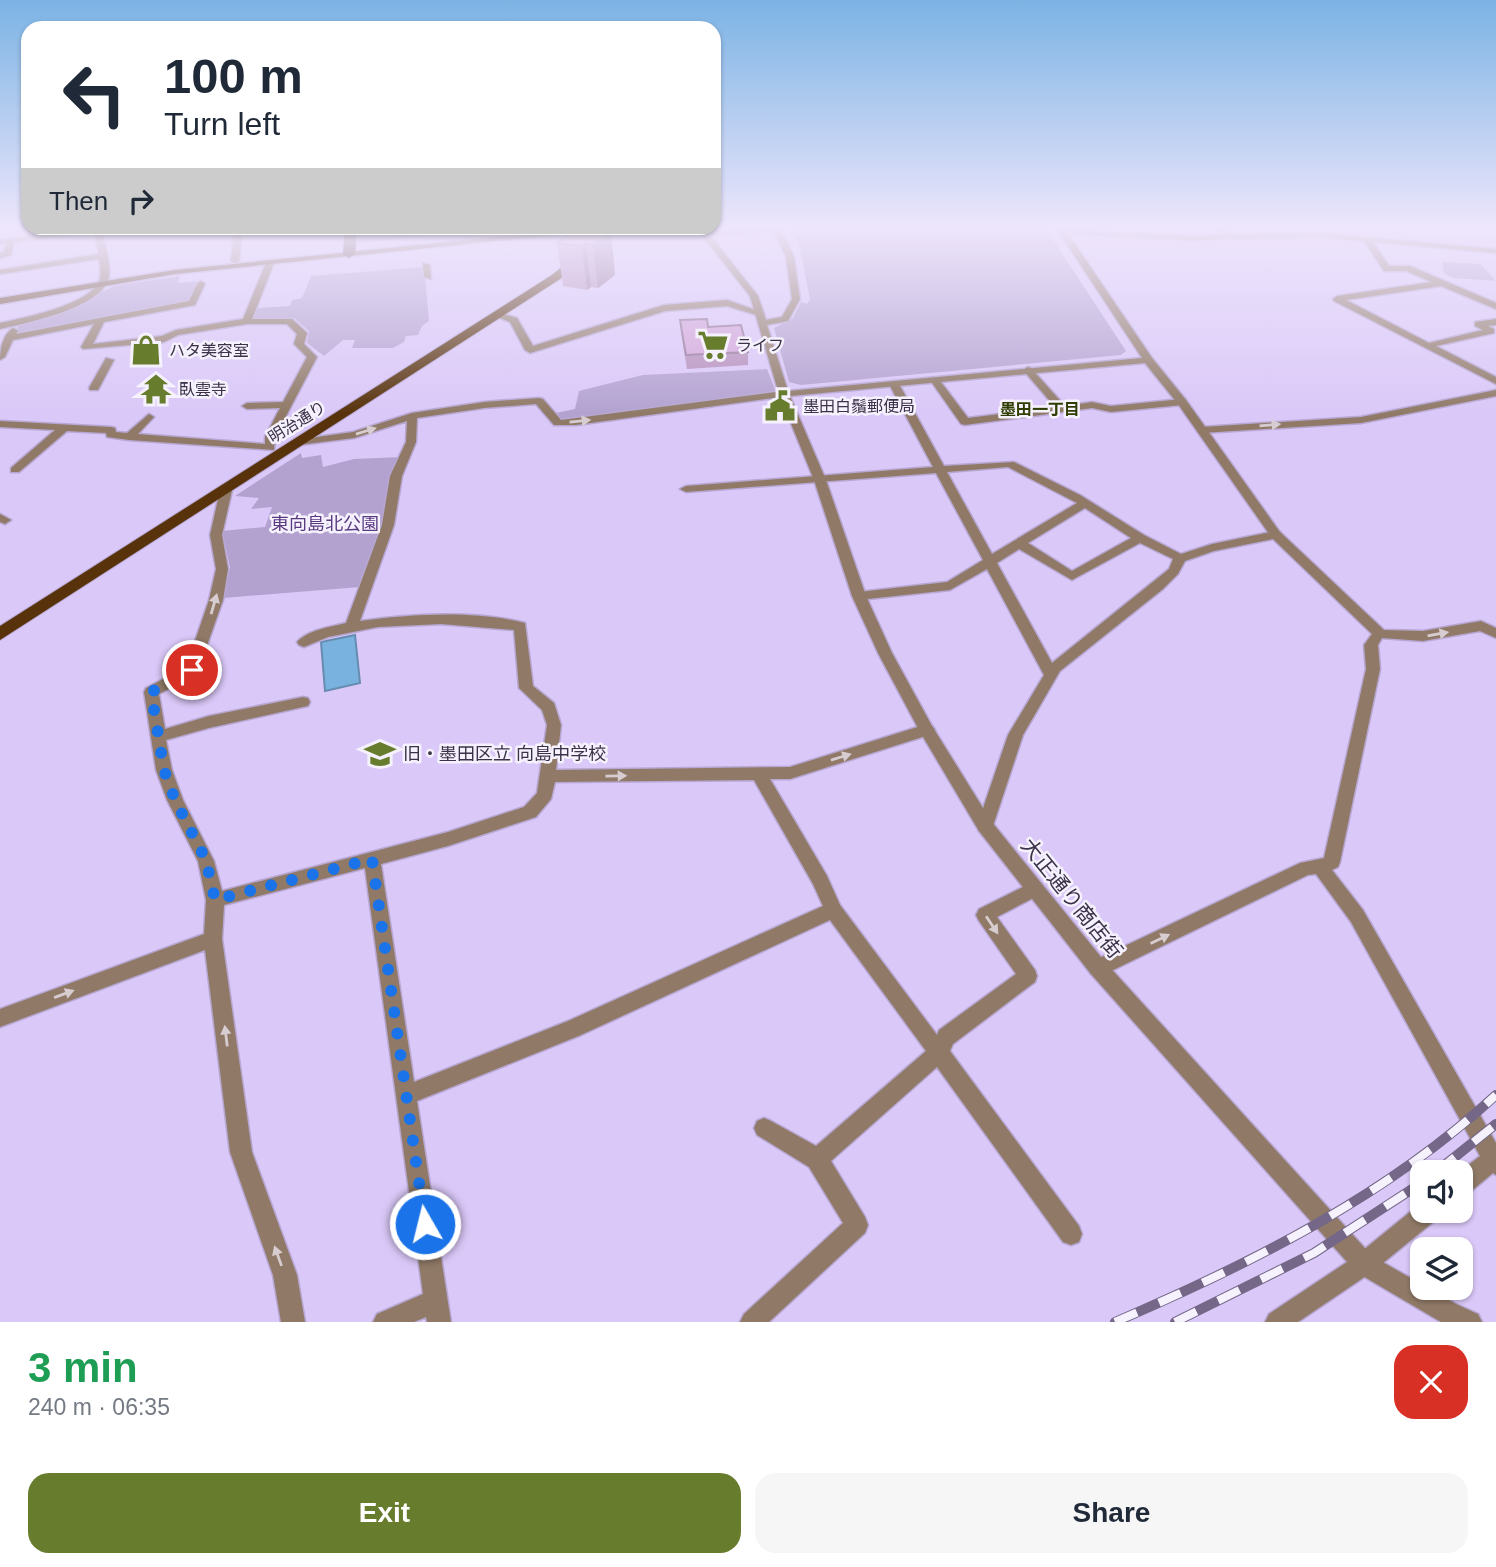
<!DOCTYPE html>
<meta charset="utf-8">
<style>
:root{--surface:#fff;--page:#f6f6f7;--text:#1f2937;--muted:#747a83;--accent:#687c2d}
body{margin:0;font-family:Arial,"Noto Sans JP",sans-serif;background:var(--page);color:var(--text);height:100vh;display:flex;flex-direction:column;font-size:26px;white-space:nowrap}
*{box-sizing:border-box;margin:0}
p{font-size:23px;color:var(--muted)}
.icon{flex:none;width:38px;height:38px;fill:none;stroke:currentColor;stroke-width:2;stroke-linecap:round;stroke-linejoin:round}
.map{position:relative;height:1322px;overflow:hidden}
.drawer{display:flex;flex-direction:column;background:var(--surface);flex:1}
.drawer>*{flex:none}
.guide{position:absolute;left:21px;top:21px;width:700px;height:214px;border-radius:21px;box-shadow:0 2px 5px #0004;background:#fff;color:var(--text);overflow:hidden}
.tools{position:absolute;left:1410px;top:1160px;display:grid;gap:14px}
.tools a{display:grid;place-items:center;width:63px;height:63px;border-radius:14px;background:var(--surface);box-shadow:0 2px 5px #0004;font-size:35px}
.pin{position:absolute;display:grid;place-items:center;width:60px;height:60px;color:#fff;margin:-30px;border:4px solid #fff;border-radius:50%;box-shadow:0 2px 7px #0007}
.me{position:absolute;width:77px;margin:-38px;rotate:352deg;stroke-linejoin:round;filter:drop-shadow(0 0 5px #0008)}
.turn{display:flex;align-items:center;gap:24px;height:147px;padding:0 28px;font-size:32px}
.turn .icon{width:91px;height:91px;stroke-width:2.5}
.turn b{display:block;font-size:49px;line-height:60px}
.then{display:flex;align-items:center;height:66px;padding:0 28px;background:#0003;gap:14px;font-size:26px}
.round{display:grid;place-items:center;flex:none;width:74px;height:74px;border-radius:21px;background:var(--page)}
.headline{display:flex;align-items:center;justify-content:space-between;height:119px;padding:0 28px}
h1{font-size:42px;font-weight:700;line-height:52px;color:#1e9e55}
.primary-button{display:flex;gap:14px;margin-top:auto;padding:14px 28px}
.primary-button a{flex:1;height:80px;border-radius:21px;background:var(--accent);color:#fff;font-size:28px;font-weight:700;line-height:80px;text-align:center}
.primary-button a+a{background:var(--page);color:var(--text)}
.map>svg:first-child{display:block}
.green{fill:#b3a2d0}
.water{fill:#79b2de;stroke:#668cb1;stroke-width:2}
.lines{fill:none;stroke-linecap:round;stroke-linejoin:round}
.minor-casing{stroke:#b7a7d2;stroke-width:3}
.tertiary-casing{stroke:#b7a7d2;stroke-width:3}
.secondary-casing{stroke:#b7a7d2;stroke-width:3}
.primary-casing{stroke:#b7a7d2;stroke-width:2}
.motorway-casing{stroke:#b7a7d2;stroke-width:3}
.minor{fill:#907a67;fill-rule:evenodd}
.tertiary{fill:#907a67;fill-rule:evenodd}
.secondary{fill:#6f5034;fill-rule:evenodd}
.primary{fill:#57320a;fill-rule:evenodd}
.motorway{fill:#371f06;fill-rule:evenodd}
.rail-casing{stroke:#746787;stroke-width:10}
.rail{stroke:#f5f1fd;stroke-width:8;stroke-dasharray:24;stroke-linecap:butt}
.wall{fill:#b58eba}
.shaded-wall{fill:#937497}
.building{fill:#d2a5d8;stroke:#937497;stroke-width:2}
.oneway{fill:#d7cdd0}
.route{stroke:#1a73e8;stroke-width:12;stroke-dasharray:0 21.6}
.labels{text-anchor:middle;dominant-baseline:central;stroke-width:5;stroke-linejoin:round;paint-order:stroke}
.far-poi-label{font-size:16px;fill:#3b3249;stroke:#f5f1fd;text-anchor:start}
.far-neighbourhood-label{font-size:16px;font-weight:bold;fill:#303d02;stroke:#f5f1fd}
.far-street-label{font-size:16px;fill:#3b3249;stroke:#f5f1fd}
.park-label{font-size:18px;fill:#593a81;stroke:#f5f1fd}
.poi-label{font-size:18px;fill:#3b3249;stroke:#f5f1fd;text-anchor:start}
.near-street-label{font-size:21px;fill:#3b3249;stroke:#f5f1fd}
</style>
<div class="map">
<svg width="1496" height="1322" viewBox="0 0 1496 1322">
<rect width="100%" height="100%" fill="#dac8f8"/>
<g class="green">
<polygon points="359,229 494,229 358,243"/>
<polygon points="789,229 1046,229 1126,351 1121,355 801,385 789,382 774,328 793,318 801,302 807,304 810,299 799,244"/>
<polygon points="1442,262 1480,264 1496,281 1453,278 1444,273"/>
<polygon points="424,267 429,321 422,326 418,335 406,336 404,342 393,348 352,348 355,340 343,340 324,356 307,343 309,331 294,318 258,320 251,317 256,308 290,306 292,300 302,298 311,276"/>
<polygon points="180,276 178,283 201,281 187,303 16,335 18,324 61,312 114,286"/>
<polygon points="767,369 776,392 570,421 561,419 556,413 575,409 579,391 643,375"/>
<polygon points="301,453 302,458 321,455 323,467 354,459 402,457 390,480 380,531 360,587 223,598 230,567 222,531 265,527 272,507 251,509 259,498 235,496"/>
</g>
<polygon class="water" points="355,635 360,683 325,691 321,642"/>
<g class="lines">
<g class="minor-casing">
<g id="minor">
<path d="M78,229H101C104,244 111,261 109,277C103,308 26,323 0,329V323C24,318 89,305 99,281C102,274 100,266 99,259L0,274V270L99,254L94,231L14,242L11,255L0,258V253L4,252L6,243L0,244V240Z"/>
<polygon points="234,229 258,229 242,233 239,261 235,263 231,261"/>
<polygon points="747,229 781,229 777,231 703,236 699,234 703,232"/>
<polygon points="1216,229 1224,229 1233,236 1226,238"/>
<polygon points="1368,239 1371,239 1389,266 1410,266 1496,303 1496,309 1441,286 1346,300 1429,343 1483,330 1475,326 1475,322 1496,319 1496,325 1488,326 1494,329 1494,333 1436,346 1496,377 1496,384 1334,301 1333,299 1337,296 1432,282 1406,271 1384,271 1364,241"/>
<path d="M270,261L274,263L252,319H292L307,333L304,344L317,357L275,437L274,450L129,440L107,437L106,433L67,431L19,472H11V468L55,430L0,427V421L111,427L115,428L116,432L127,433L149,414L154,417L138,434L265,444V437L280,408L247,409L242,406L247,403L283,402L307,357L294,344L297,334L287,324H247L178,335L164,342L83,349L81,347L94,324L13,340L5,357L0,360C0,349 3,334 13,328L18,331L16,334L189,301L197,284L201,281L205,284L195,305L104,322L93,344L162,336L176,330L243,319L266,263Z"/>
<polygon points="423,263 430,265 431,279 424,277"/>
<polygon points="727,300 764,313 760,316 727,306 665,311 530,353 525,350 510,322 492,315 496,312 517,318 533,346 664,305"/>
<polygon points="106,358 114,360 98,390 90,390 89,388"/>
<polygon points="1028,367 1031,368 1065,406 1092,402 1111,406 1182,399 1187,402 1182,405 1111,412 1092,408 965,425 961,424 930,380 938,378 968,418 1055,407 1023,370"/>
<path d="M894,381L899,384L944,466L1014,462L1080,495L1144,535L1181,554L1212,544L1276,531L1280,532L1384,630L1423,631L1481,621L1496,628V638L1480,631L1423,641L1382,638L1378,645L1380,669L1340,862L1338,867L1332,870L1363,910L1496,1143V1175L1493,1173L1469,1193L1461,1196V1172H1459L1480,1156L1351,922L1316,874L1308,875L1105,974L1098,976L1091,974L1089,968L1091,962L1300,863L1324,858L1366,669L1364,645L1372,634L1273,539L1214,551L1185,561L1178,574L1163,589L1060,671L1023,735L993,826L991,831L985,833L979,831L977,826L1008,735L1044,675L987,569L950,590L859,600L852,596L859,592L947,582L983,560L936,473L686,492L680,489L686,486L933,467L889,384ZM1008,467L1077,503L992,554L947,472ZM1085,508L1131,538L1072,571L1028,543ZM1140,543L1173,559L1169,569L1052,663L997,563L1019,549L1072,580Z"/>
<polygon points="1496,390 1496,396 1361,423 1202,433 1197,430 1202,427 1361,417"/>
<path d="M784,391L789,394L788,396L576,425H554L536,404L484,408L417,418L416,442L402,476L394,525L360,621C410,614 476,610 525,623L533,686L554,703L561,725L556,770L790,767L927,724L932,726L935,730L932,734L790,779H770L827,876L840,905L937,1035L939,1030L1016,974L979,921L976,915L979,909L1029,884L1035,882L1041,884L1044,889L1041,894L997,917L1035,970L1037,976L1035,982L953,1044L950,1051L1079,1226L1082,1234L1079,1242L1071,1245L1063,1242L937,1067L831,1161L865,1217L868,1225L865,1233L769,1322H740L744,1314L843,1223L809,1167L757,1135L754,1128L757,1121L764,1118L771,1121L816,1146L926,1051L830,920L581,1035L417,1101L451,1322H427L426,1317L414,1322H373L377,1314L423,1294L365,868L224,905L222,939L252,1152L297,1275L305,1322H281L273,1275L230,1152L205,950L0,1027V1009L204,934L206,900L198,861L167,800L156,770L144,692L146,688L186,667L209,600L216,569L210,535L221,486L227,483L233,486L222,535L228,569L223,600L197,674L159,694L165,729L209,716L303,697L308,698L310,702L308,706L303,707L209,728L166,740L172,770L183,800L214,861L222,891L448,832L524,807L537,793L547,725L542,710L519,688L514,630L441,624L378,627L328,637L304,647L299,645L297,642C308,630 330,627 346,623L382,525L390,476L406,442L407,421L354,438L299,445L295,444V440L353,432L412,413L484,402L539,398L543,399L561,420ZM754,780L813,884L823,906L568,1021L414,1082L381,864L448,846L536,817L551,799L555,782Z"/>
<polygon points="0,514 11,520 5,524 0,522"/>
<polygon points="1421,1203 1423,1211 1440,1211 1437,1219 1372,1272 1298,1322 1265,1322 1269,1314 1356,1256"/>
</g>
</g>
<g class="tertiary-casing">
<polygon id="tertiary" points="697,229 705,229 758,296 766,320 782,317 792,299 786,257 773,229 781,229 794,257 800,299 788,321 767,325 788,391 1142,358 1057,229 1189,236 1319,233 1496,249 1496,253 1319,237 1189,240 1068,234 1152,358 1186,400 1282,535 1276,539 1272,538 1178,404 1145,363 790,396 826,480 866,596 892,653 932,726 991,821 1105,962 1372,1256 1423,1285 1423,1288 1428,1288 1456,1304 1478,1314 1482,1322 1441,1322 1356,1272 1091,974 979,831 919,730 878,653 852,596 814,480 779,394 750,296"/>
</g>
<g class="secondary-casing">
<polygon id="secondary" points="573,229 597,229 593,231 175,274 0,304 0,298 175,270"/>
</g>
<g class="primary-casing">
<polygon id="primary" points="598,229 608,229 587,257 560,279 0,640 0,626 552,275 579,253"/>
</g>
<g class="motorway-casing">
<polygon id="motorway" points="345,229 357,229 355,254 349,258 343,254"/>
</g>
<use href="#minor" class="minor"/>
<use href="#tertiary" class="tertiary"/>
<use href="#secondary" class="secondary"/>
<use href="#primary" class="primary"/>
<use href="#motorway" class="motorway"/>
<g class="rail-casing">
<g id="rail">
<polyline points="1436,1172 1496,1124"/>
<path d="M1115,1322C1250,1264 1387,1196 1496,1095"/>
<polyline points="1175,1322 1314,1253 1423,1182"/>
</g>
</g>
<use href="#rail" class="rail"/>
</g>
<g class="wall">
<polygon points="594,229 615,275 598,288 591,287 587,290 563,286 557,243"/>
<polygon points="680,320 708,327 748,352 748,365 687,369 681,333"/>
</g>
<g class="shaded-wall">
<polygon points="611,232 615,275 598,288 593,245"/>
<polygon points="586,243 591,287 587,290 582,246"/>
</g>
<g class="building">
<polygon points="577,229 594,229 611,232 593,245 586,243 582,246 557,243"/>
<polygon points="707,319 708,327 741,325 748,352 686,355 680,320"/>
</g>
<defs><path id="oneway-solid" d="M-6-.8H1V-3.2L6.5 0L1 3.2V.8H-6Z" transform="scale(1.75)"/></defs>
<g class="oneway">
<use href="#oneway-solid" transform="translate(580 421) rotate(-6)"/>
<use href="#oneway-solid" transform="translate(1270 425) rotate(-5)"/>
<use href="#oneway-solid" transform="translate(366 431) rotate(-17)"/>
<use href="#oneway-solid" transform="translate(214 604) rotate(-74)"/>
<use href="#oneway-solid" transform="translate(1438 634) rotate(-10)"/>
<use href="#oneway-solid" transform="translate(841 757) rotate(-17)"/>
<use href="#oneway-solid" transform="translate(616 776) rotate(-1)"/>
<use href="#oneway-solid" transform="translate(992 925) rotate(56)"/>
<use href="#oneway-solid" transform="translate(1160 939) rotate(-26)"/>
<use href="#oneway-solid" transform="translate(64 994) rotate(-20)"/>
<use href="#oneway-solid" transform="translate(226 1036) rotate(-97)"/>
<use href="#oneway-solid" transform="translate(278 1256) rotate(-110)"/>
</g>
<linearGradient id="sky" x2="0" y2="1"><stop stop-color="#7bb3e4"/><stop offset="0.55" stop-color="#eee6fc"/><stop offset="1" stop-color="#eee6fc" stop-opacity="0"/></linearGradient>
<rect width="1496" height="414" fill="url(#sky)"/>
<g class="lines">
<polyline class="route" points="192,670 151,692 164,770 175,800 206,860 215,900 372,859 425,1224"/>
</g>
<defs>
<g id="supermarket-bare" transform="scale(2.415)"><path d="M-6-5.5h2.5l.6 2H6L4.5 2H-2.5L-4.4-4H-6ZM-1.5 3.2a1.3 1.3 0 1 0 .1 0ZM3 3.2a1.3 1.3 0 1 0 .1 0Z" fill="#687c2d" stroke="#f5f1fd" stroke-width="2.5" paint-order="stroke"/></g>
<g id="shop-bare" transform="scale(2.415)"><path d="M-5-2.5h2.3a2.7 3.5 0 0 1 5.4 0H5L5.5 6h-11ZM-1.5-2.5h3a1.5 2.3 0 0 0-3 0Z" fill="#687c2d" stroke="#f5f1fd" stroke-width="2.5" paint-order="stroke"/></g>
<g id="temple-bare" transform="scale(2.415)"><path d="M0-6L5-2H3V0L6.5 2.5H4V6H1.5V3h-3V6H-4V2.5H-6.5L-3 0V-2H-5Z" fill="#687c2d" stroke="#f5f1fd" stroke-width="2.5" paint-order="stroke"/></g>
<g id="civic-bare" transform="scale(2.415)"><path d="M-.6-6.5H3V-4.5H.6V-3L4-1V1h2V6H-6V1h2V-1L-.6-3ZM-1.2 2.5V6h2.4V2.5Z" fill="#687c2d" stroke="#f5f1fd" stroke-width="2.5" paint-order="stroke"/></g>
<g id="school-bare" transform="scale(2.415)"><path d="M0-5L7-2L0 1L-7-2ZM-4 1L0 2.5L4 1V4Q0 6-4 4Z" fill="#687c2d" stroke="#f5f1fd" stroke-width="2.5" paint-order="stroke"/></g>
</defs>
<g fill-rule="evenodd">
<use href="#supermarket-bare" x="713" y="345"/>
<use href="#shop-bare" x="146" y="350"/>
<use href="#temple-bare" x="156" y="389"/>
<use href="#civic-bare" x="780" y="406"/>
<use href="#school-bare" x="380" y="754"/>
</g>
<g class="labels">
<g class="far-poi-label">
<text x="736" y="345">ライフ</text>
<text x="169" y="350">ハタ美容室</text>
<text x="179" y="389">臥雲寺</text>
<text x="803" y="406">墨田白鬚郵便局</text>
</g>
<g class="far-neighbourhood-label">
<text x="1040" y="409">墨田一丁目</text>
</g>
<g class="far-street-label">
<text transform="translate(297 422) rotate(-32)">明治通り</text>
</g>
<g class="park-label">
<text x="325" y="524">東向島北公園</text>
</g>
<g class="poi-label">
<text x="403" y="754">旧・墨田区立 向島中学校</text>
</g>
<g class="near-street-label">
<text transform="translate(1072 898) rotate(51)">大正通り商店街</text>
</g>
</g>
</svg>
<div class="tools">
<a><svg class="icon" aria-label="sound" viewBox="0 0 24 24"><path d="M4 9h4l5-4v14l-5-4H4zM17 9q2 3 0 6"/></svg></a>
<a><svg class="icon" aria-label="layers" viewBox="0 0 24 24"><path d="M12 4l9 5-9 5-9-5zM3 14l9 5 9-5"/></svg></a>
</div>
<div class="pin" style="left:192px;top:670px;background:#d93025"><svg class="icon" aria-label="arrive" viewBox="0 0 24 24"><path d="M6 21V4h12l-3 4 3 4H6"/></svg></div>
<svg class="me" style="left:425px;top:1224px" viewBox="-20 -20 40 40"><circle r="17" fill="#1a73e8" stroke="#fff" stroke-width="3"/><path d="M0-11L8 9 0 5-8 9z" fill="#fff"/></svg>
<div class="guide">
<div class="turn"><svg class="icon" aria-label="left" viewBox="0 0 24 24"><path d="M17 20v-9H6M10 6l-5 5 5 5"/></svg><div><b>100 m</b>Turn left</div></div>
<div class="then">Then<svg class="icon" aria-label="right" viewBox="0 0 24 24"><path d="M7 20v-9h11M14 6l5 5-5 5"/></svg></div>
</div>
</div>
<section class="drawer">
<div class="headline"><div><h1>3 min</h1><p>240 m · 06:35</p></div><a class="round" style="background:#d93025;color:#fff"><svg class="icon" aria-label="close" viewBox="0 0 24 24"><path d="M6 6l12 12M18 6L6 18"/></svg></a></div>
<div class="primary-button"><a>Exit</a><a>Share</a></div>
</section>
